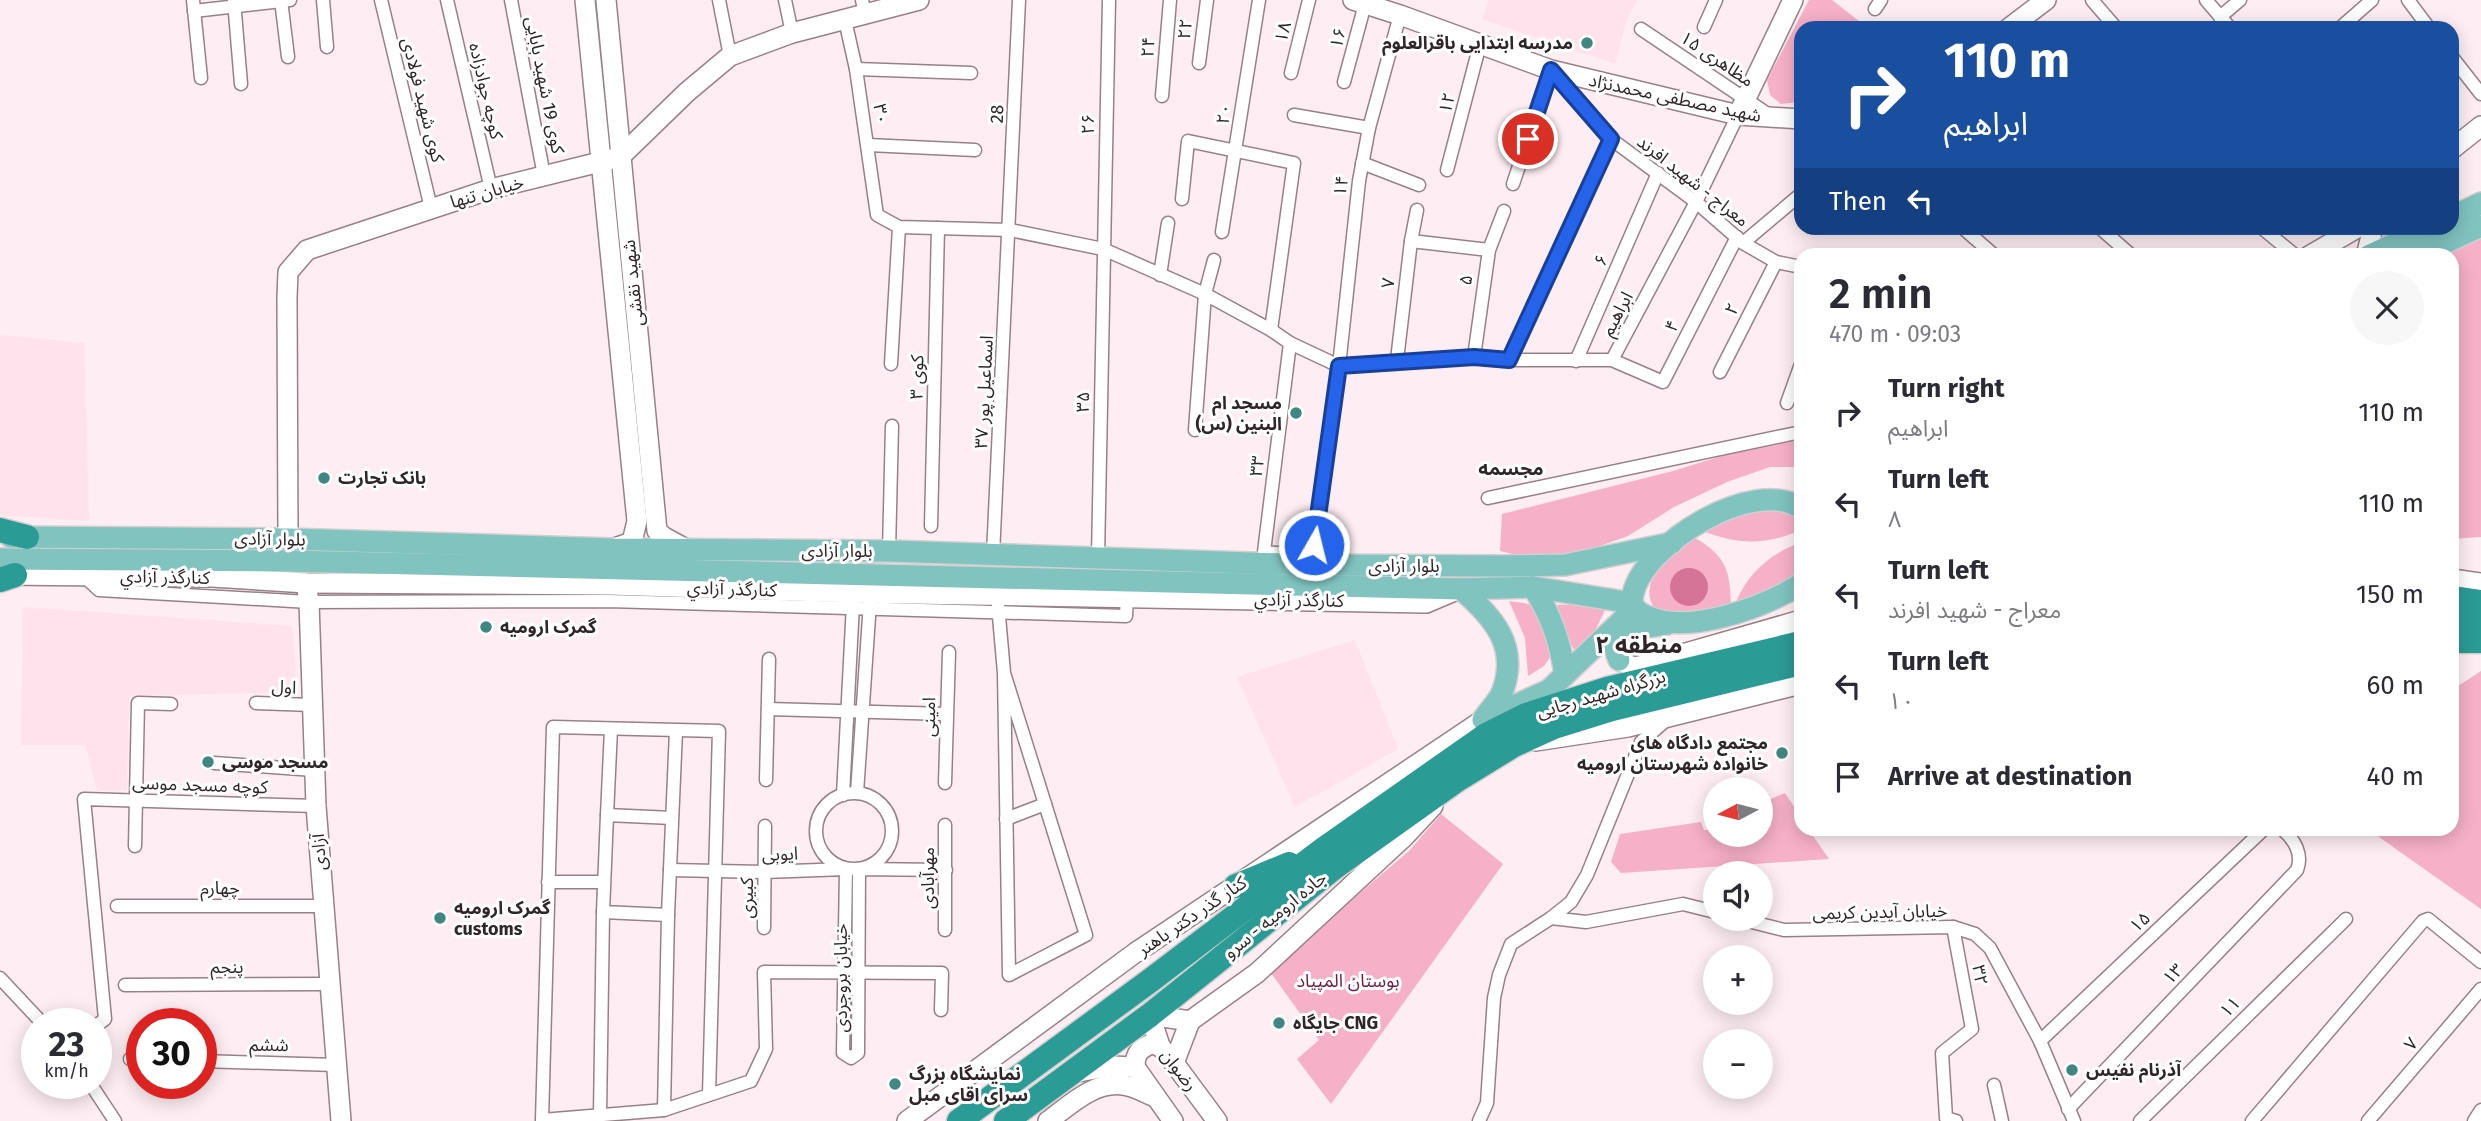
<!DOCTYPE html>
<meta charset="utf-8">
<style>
:root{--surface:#fff;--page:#f7f7f7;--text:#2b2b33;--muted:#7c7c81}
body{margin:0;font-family:"Fira Sans","Noto Sans Arabic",sans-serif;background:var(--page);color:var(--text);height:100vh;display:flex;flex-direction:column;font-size:26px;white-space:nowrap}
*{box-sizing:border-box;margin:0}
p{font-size:23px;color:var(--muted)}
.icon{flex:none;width:38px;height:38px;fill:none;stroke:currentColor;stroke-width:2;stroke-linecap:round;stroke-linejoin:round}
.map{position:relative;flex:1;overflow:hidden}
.details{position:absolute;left:1794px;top:248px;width:665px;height:588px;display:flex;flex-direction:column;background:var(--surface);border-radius:21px;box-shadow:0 4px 18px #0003}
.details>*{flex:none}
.top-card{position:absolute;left:1794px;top:21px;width:665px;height:214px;border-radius:21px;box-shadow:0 4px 18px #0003;background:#1a4fa0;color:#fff;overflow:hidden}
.needle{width:46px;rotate:263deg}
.fabs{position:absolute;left:1703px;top:777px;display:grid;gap:14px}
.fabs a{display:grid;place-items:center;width:70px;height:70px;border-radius:50%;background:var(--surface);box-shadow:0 4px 18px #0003;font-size:35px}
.speed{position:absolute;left:21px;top:1008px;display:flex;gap:14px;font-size:35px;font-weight:700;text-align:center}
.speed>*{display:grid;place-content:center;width:91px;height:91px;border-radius:50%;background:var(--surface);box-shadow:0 4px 18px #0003;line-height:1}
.speed small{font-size:18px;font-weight:400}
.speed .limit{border:10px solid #d22;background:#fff;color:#111}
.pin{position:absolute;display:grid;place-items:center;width:60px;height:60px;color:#fff;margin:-30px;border:4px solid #fff;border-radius:50%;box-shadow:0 2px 7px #0007}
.me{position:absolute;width:77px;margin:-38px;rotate:8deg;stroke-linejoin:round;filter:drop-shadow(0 0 5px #0008)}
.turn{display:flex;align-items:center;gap:24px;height:147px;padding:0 35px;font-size:32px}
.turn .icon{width:91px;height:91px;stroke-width:2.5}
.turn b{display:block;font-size:49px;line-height:60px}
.then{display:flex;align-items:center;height:66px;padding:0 35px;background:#0003;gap:14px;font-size:26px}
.round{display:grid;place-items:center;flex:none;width:74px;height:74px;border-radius:37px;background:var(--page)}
.overview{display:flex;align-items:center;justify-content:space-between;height:119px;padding:0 35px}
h1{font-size:42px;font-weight:600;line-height:52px}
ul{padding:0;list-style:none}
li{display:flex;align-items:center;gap:21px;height:91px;padding:0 35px}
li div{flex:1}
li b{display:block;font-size:26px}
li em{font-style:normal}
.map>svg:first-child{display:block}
.built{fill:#ffe2eb}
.green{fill:#f6b0c7}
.water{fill:#d67498}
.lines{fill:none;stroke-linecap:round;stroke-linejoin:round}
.street-casing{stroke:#988087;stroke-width:15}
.secondary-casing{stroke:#988087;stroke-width:22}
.primary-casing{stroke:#d1cfd0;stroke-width:24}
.highway-casing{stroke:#d1cfd0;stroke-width:27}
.street{stroke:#fff;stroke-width:12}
.secondary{stroke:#fff;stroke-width:19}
.primary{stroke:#80c3bf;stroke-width:21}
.highway{stroke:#2b9b95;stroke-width:24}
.route-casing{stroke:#184099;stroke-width:18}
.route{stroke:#2563eb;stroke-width:12}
.poi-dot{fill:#408783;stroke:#fff;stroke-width:2.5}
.labels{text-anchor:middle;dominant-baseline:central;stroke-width:6;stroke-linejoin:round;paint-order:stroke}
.street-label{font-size:18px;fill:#302629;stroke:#fff}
.poi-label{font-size:18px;font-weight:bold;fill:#302629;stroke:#fff;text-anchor:start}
.park-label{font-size:18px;fill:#721a42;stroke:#fff}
.neighbourhood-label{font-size:19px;font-weight:bold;fill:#302629;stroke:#fff}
.district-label{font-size:24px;font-weight:bold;fill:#302629;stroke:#fff}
</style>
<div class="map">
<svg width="2481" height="1121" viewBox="0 0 2481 1121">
<rect width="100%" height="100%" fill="#feeef3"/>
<g class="built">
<polygon points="1489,0 1637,0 1626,22 1615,64 1482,19"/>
<polygon points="0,335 84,343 89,521 0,515"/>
<polygon points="23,607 292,626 297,692 129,696 127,790 97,791 86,745 21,745"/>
<polygon points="1355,640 1398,749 1295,807 1237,677"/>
</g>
<g class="green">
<polygon points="1809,0 1832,0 1868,28 1801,28 1801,102 1781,104 1770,95 1767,80"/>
<polygon points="2481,238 2481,537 2452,539 2452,256 2440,256"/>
<polygon points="1801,440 1801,467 1770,467 1727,482 1674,507 1628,536 1566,558 1532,559 1500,551 1502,514 1673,471 1725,455"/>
<path d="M1772,506C1785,511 1801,514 1801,530C1766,545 1738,545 1703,531L1724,518Z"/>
<path d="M1695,538C1726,556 1730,570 1731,605C1716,610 1680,619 1666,615C1640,606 1649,577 1663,561C1672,551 1684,545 1695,538Z"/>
<path d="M1801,542C1801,551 1804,568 1799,576C1792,587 1749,599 1736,602C1749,572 1770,554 1801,542Z"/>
<polygon points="1509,601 1529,604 1545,615 1551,656 1544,666 1528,676 1525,638"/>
<polygon points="1579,604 1605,610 1594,633 1575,651 1563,632 1557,605"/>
<polygon points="2481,671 2481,909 2369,830 2452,830 2452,690"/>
<polygon points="1785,793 1801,817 1801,830 1809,830 1829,859 1621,873 1611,862 1620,834 1701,822 1704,830 1715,830 1715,835 1760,835 1761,803"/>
<polygon points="1441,814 1503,864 1331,1104 1297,1059 1319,1040 1269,970 1409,851"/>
</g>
<circle class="water" cx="1689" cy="587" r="19"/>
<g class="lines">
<g class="street-casing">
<g id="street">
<polyline points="193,0 201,78"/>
<polyline points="281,0 288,57"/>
<polyline points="323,0 327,47"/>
<polyline points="381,0 431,208"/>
<polyline points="447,0 491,189"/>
<polyline points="511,0 544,176"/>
<polyline points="719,0 730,56"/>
<polyline points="785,0 792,33"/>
<polyline points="862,0 865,14"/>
<polyline points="2092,0 2116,28"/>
<polyline points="2206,0 2230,28"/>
<polyline points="2408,0 2429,28"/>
<polyline points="234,1 241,84"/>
<polyline points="1875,9 1881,0"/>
<polyline points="194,11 290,0"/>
<polyline points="2220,17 2240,0"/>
<polyline points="845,20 856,69 877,215 899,227 1010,230 1103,249 1205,294 1271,330 1290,343 1339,366"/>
<polyline points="1704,27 1716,0"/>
<polyline points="2340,28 2372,0"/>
<polyline points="1641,29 1769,115"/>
<polyline points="2452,57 2481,94"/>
<polyline points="1199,63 1207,0"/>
<polyline points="856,69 971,73"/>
<polyline points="1552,71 1611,139 1696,202 1743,243 1776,262 1801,267"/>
<polyline points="1291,73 1309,0"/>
<polyline points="1344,82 1365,4"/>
<polyline points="1162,96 1170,0"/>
<polyline points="1294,115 1369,128"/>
<polyline points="868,145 975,150"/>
<polyline points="1362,163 1419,185"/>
<polyline points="1447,170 1480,44"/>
<polyline points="1513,184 1551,70"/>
<polyline points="1182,199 1188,141 1294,163 1271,330"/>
<polyline points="1963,228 1995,256"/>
<polyline points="2100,228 2132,256"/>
<polyline points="2262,228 2296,256"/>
<polyline points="1222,232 1259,0"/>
<polyline points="1411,241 1489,250"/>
<polyline points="1743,243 1801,194"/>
<polyline points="1160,275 1168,223"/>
<polyline points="1290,343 1264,552 1304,555"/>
<polyline points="1474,357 1489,250 1504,211"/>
<polyline points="1397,360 1411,241 1417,210"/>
<polyline points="1509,360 1611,139"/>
<polyline points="1612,360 1696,202 1738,115"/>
<polyline points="1576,361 1658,173"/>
<polyline points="891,364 899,227"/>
<polyline points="1339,366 1474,357 1509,360 1612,360 1663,382 1737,237"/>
<polyline points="1720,372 1776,262"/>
<polyline points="1787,403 1801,364"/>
<polyline points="1195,430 1205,294 1214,260"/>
<polyline points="1488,498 1801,432"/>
<polyline points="931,526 938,228"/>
<polyline points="889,551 892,426"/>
<polyline points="993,555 1019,0"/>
<polyline points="1098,557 1109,0"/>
<polyline points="1312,565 1339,366 1359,181 1369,128 1400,15"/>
<polyline points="83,575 99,590 309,602 608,601 1126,616 1127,596"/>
<polyline points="998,605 1004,673 1009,975 1086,935 1004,673"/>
<polyline points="256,703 312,705"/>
<polyline points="768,709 946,714"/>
<polyline points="214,763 314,770"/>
<polyline points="766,780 769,659"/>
<polyline points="945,783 949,652"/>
<polyline points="857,793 870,602"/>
<circle cx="854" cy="831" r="38"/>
<polyline points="843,795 853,604"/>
<polyline points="607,815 611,729"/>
<polyline points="672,818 607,815 603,912 668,915 676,731"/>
<polyline points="1006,819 1045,804"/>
<polyline points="135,846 138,703 171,704"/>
<polyline points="670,870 764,872 846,869 843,1053 851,1058 858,1053 859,869 946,870"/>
<polyline points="548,882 603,882"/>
<polyline points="117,906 322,906"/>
<polyline points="1551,918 1586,922 1683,904 1715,912"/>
<polyline points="1740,919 1784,930 1953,927 1975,934 1990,948 2040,1041 2074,1121"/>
<polyline points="1953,927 1972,1029 1942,1053 1946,1118 1956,1121"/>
<polyline points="764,928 765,826"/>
<polyline points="945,930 945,825"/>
<polyline points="0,978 43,1024"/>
<polyline points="125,985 330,984"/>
<polyline points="96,1026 105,1019 84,799 316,806"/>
<polyline points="2040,1041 2263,830"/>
<polyline points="130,1059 142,1060"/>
<polyline points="201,1061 336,1065"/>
<polyline points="90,1083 115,1121"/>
<polyline points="1994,1085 2002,1121"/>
<polyline points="709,1095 719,731 553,727 542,1120 664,1110 751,1081 766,1049 764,972 942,973 941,1010"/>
<path d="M2068,1109L2297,870C2303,855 2295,840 2283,830"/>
<polyline points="664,1110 668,915"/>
<polyline points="600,1115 603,912"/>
<polyline points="1479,1121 1487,1103 1494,998 1499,975 1511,944 1551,918 1571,902 1587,875 1641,742 1665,721"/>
<polyline points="2140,1121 2346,919"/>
<polyline points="2252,1121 2423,921 2428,919 2481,962"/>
<polyline points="2368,1121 2481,989"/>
<polyline points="2474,1121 2481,1110"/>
</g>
</g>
<g class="secondary-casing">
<g id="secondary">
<polyline points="585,0 637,521 632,542 612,549"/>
<polyline points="606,0 657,531 664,537 686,549"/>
<polyline points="1353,0 1400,15 1551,70 1738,115 1801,119"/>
<polyline points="2009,28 2046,0"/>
<polyline points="1738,115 1793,0"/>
<polyline points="2452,149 2481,126"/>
<polyline points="2309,256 2357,228"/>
<polyline points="2366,256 2373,228"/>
<polyline points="288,539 287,297 288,272 307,250 491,189 620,157 687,92 730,56 792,33 919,0"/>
<polyline points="1,575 212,577 306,583 611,585 854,593 1426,603 1459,589"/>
<polyline points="2452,579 2481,583"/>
<polyline points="306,583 309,602 316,806 341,1121"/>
<polyline points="1619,660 1633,667 1644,665 1801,620"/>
<polyline points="1536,741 1628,727 1801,684"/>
<polyline points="1190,1021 1150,1015 1160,1046 1174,1063 1217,1121"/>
<polyline points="1174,1063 1190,1021 1257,973 1404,837 1433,806"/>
<path d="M1135,1067C1135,1054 1139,1049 1151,1044L1160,1046"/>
<polyline points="1073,1073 1112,1066 1135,1067 1173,1121"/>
<polyline points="907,1121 1135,953 1483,720"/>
<path d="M1048,1121C1070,1105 1094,1081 1123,1085C1134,1086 1145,1093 1155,1097"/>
</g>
</g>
<g class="primary-casing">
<g id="primary">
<polyline points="2452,217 2481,203"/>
<polyline points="2368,256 2429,228"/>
<polyline points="2417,256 2481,226"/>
<path d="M1801,508C1753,476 1644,544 1633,594C1630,605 1636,611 1644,615C1686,637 1764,607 1801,584"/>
<polyline points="11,537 288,539 612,549 889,551 1312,565 1503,566 1565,565 1672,543"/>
<polyline points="0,559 289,561 1461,589 1533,587 1632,603"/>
<path d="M1533,587C1551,615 1560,641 1565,675"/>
<path d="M1461,589C1492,616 1519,645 1503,690C1500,700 1490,709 1484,718"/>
<path d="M1619,660C1603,628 1647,628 1667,624"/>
<polyline points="1483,720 1549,690 1634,609"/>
</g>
</g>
<g class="highway-casing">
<g id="highway">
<polyline points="0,530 27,537"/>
<polyline points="0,580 15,575"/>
<polyline points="2452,598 2481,602"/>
<polyline points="2452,621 2481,625"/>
<polyline points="2452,641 2481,641"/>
<polyline points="1236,886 1289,864"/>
<polyline points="959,1121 1151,980 1322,850 1486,735 1526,715 1607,689 1801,643"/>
<polyline points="1006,1121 1150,1015 1335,867 1457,780 1514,745 1554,727 1612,709 1801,663"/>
</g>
</g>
<use href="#street" class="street"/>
<use href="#secondary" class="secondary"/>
<use href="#primary" class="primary"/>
<use href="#highway" class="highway"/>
</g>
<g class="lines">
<g class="route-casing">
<polyline id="route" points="1314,545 1339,366 1474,357 1509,360 1611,139 1551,70 1528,139"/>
</g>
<use href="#route" class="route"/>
</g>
<g class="poi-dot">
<circle cx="1587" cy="43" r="7"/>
<circle cx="1296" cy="413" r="7"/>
<circle cx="324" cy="478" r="7"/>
<circle cx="486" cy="627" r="7"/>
<circle cx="1782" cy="753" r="7"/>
<circle cx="208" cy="762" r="7"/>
<circle cx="440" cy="918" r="7"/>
<circle cx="1279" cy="1023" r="7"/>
<circle cx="2072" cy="1070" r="7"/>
<circle cx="895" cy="1084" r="7"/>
</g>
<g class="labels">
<g class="street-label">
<text transform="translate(1185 29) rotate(-83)">۲۲</text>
<text transform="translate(1283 32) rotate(-76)">۱۸</text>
<text transform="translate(1338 38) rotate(-75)">۱۶</text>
<text transform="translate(1148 47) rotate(-86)">۲۴</text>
<text transform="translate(1717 59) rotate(34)">۱۵ مظاهری</text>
<text transform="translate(545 85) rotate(79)">کوی 19 شهید بابایی</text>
<text transform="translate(486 91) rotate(77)">کوچه جوادزاده</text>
<text transform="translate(1675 98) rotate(12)">شهید مصطفی محمدنژاد</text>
<text transform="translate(423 100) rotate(76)">کوی شهید فولادی</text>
<text transform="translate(1447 103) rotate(-75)">۱۲</text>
<text transform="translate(881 114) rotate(81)">۳۰</text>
<text transform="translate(997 114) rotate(-88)">28</text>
<text transform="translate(1224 114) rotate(-81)">۲۰</text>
<text transform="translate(1088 124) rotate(-89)">۲۶</text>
<text transform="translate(1693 181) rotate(38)">معراج - شهید افرند</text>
<text transform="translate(1341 186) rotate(-82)">۱۴</text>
<text transform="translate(487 192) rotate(-16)">خیابان تنها</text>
<text transform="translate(1601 260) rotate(-66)">۶</text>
<text transform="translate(1466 280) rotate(-81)">۵</text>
<text transform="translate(633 283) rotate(-96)">شهید نقشی</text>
<text transform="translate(1388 283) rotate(-84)">۷</text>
<text transform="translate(1732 309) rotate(-63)">۲</text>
<text transform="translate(1617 314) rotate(-62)">ابراهیم</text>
<text transform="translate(1672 326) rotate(-63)">۴</text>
<text transform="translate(917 377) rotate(-89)">کوی ۳</text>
<text transform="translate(984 392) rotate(-87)">اسماعیل پور ۳۷</text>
<text transform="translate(1083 402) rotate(-89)">۳۵</text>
<text transform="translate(1257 466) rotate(-83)">۳۳</text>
<text transform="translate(270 539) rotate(1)">بلوار آزادی</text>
<text x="837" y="551">بلوار آزادی</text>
<text x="1404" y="566">بلوار آزادی</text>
<text transform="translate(165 577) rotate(1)">کنارگذر آزادي</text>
<text transform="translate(732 589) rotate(2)">کنارگذر آزادي</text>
<text transform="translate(1299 600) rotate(1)">کنارگذر آزادي</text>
<text transform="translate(284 687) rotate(3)">اول</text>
<text transform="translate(1601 694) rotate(-16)">بزرگراه شهید رجایی</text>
<text transform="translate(929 717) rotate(-89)">امینی</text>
<text transform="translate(200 785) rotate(2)">کوچه مسجد موسی</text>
<text transform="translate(319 852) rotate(-94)">آزادی</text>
<text transform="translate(780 854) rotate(-2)">ایوبی</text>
<text transform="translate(928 878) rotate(-90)">مهرآبادی</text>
<text x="220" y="888">چهارم</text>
<text transform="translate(747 898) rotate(-90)">کبیری</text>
<text transform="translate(1880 912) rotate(-1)">خیابان آیدین کریمی</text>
<text transform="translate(1275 915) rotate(-39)">جاده ارومیه - سرو</text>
<text transform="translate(1192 916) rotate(-34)">کنار گذر دکتر باهنر</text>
<text transform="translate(2140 922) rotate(-43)">۱۵</text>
<text x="227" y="967">پنجم</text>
<text transform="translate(2173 974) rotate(-46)">۱۳</text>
<text transform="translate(1980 975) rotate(80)">۳۲</text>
<text transform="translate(841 978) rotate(-90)">خیابان بروجردی</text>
<text transform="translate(2230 1007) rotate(-45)">۱۱</text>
<text transform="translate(2411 1044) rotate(-50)">۷</text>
<text transform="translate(269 1045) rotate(1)">ششم</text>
<text transform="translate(1179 1070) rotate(52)">رضوان</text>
</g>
<g class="poi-label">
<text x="1573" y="43" text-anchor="end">مدرسه ابتدایی باقرالعلوم</text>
<text x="1282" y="403" text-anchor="end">مسجد ام<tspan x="1282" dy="21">البنین (س)</tspan></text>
<text x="338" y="478">بانک تجارت</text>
<text x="500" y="627">گمرک ارومیه</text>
<text x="1768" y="743" text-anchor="end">مجتمع دادگاه های<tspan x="1768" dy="21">خانواده شهرستان ارومیه</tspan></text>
<text x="222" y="762">مسجد موسی</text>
<text x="454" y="908">گمرک ارومیه<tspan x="454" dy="21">customs</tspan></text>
<text x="1293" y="1023">جایگاه CNG</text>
<text x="2086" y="1070">آذرنام نفیس</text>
<text x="909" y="1074">نمایشگاه بزرگ<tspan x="909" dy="21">سرای اقای مبل</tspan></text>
</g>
<g class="park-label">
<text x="1348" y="981">بوستان المپیاد</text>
</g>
<g class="neighbourhood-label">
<text x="1511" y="468">مجسمه</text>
</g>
<g class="district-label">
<text x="1639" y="645">منطقه ۲</text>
</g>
</g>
</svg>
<div class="fabs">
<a><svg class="needle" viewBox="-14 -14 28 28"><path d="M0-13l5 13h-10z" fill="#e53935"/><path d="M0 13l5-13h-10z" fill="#7c7c81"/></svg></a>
<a><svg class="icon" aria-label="sound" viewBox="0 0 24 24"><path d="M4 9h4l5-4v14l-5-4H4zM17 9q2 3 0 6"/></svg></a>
<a>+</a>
<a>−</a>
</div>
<div class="speed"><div>23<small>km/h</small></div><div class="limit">30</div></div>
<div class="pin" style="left:1528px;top:139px;background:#d93025"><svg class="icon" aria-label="arrive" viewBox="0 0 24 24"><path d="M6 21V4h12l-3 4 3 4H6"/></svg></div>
<svg class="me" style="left:1314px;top:545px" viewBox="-20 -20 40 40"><circle r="17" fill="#2563eb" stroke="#fff" stroke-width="3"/><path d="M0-11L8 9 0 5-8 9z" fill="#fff"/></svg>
<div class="top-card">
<div class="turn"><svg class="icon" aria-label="right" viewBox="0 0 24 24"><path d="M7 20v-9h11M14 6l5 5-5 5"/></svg><div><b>110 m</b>ابراهیم</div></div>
<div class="then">Then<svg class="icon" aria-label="left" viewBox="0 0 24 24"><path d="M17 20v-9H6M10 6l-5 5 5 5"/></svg></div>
</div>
<section class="details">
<div class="overview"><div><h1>2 min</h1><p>470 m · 09:03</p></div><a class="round"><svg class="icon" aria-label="close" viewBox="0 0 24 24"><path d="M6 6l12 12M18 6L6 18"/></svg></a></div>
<ul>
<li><svg class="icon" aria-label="right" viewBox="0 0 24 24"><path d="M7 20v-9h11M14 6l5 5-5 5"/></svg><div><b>Turn right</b><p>ابراهیم</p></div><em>110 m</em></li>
<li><svg class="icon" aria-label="left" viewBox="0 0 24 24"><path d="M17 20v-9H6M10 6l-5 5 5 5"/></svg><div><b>Turn left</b><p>۸</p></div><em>110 m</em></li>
<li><svg class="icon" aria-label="left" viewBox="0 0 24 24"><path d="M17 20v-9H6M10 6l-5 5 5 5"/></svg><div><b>Turn left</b><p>معراج - شهید افرند</p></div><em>150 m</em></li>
<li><svg class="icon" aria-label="left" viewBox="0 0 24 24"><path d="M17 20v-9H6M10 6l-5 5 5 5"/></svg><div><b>Turn left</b><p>۱۰</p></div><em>60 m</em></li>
<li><svg class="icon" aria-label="arrive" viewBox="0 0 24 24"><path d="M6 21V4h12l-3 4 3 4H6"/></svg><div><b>Arrive at destination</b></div><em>40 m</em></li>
</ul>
</section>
</div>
